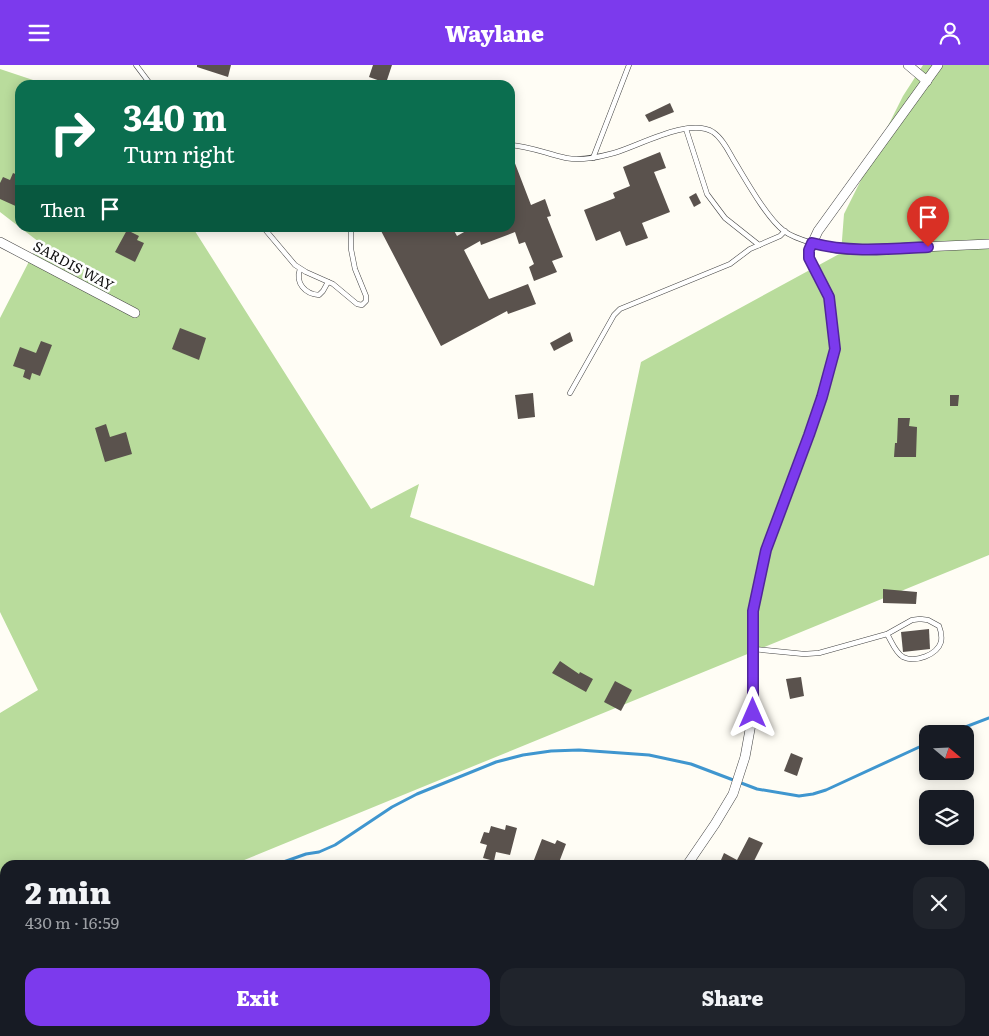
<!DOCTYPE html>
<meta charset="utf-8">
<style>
:root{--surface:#171b24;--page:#20242c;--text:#f1f3f6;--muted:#9ea1a6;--accent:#7c3aed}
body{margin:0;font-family:Literata,serif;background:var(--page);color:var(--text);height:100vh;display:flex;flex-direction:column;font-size:19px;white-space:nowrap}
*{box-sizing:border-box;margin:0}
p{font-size:16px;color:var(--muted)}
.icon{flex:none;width:28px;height:28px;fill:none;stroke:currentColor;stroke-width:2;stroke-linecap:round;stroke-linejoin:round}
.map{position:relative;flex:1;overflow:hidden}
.sheet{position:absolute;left:0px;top:795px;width:990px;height:176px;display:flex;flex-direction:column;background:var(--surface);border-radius:15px 15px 0 0;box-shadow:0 2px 12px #0003}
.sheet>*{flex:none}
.banner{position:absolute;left:15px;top:15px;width:500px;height:152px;border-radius:15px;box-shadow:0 2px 12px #0003;background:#0b6e4f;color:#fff;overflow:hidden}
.needle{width:32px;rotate:109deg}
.buttons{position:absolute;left:919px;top:660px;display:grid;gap:10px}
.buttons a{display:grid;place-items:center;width:55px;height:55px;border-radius:10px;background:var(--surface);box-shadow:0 2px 12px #0003;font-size:25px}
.pin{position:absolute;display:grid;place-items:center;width:42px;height:42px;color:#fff;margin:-51px -21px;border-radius:50% 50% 50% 0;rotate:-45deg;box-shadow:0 0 5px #0007}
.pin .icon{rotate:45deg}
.me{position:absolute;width:55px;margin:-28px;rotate:0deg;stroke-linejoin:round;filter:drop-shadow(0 0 4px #0008)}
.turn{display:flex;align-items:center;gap:18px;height:105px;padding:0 25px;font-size:22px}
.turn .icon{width:65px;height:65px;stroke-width:2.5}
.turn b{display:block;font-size:35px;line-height:42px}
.then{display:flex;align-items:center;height:48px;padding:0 25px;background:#0003;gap:10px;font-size:19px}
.round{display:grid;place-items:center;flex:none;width:52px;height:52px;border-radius:15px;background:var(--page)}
.overview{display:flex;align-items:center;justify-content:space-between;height:85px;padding:0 25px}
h1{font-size:30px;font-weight:800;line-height:38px}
.action{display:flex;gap:10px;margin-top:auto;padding:10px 25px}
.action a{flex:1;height:58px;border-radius:15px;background:var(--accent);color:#fff;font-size:20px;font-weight:800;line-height:58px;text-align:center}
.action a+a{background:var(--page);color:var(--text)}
header{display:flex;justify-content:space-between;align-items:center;height:65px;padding:0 25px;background:var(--accent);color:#fff;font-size:22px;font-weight:800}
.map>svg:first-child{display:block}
.forest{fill:#b9dc9c}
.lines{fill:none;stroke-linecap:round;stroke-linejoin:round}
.stream{stroke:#3f96cf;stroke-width:3}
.building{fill:#5a524d}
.service-casing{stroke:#444;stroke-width:5.5}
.minor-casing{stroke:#444;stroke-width:10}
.service{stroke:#fff;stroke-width:4.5}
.minor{stroke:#fff;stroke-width:9}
.route-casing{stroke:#51269a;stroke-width:12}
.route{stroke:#7c3aed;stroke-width:9}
.labels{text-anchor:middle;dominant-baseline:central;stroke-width:5;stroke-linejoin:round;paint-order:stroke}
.street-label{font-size:14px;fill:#111;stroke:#fff}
</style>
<header><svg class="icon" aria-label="menu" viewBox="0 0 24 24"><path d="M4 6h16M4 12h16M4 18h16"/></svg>Waylane<svg class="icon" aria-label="person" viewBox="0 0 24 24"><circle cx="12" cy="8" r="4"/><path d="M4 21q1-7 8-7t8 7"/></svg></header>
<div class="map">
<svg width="989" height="971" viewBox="0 0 989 971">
<rect width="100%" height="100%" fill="#fffdf5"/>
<polygon class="forest" points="923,0 989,0 989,490 232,800 5,800 5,966 225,966 231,971 0,971 0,648 38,625 0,547 0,253 39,177 0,147 0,4 48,20 20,20 20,162 193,163 371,444 419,419 410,452 594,521 641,297 841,188 844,149 903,31"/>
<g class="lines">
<g class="stream">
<polyline points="947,669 989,653"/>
<polyline points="275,800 306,789 319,787 335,780 392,742 417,729 496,697 523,690 551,686 579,685 649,690 691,699 757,724 799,731 813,729 826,725 928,678"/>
<polyline points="0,850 5,850"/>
</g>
</g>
<g class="building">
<polygon points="197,0 231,0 228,12 197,2"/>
<polygon points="373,0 392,0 386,18 369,12"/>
<polygon points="670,38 674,47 649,57 645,50"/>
<polygon points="660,87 666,103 654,107 670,147 642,158 648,173 626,181 620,166 596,176 584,145 615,133 613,128 630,121 623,102"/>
<polygon points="511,88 531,140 545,134 551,151 547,152 563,192 552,196 557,207 534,216 529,202 534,199 525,177 519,179 515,167 481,180 480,176 464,185 489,234 528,219 536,239 508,249 507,246 441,281 379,162 452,162 457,171 473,162 510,162 510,147 514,146 510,136"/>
<polygon points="13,108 20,111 20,143 0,134 0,118 3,112 10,115"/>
<polygon points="696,128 701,138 694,142 689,132"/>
<polygon points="127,165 139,171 137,175 144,178 135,197 115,187"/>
<polygon points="180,263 206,273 199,295 172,284"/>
<polygon points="570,267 573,276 554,286 550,278"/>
<polygon points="41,276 52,280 40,311 32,308 30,315 23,312 25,305 13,301 20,282 36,288"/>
<polygon points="533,328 535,352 518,354 515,330"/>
<polygon points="950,330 959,330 958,341 950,341"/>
<polygon points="898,353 910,353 909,361 917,362 916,392 894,392 895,378 897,378"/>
<polygon points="106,359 110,372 126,367 132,389 105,397 95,363"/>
<polygon points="883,524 917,527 916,539 883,538"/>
<polygon points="929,564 930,584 903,587 901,567"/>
<polygon points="560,596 579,609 580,607 593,614 586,627 552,608"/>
<polygon points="801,612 804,631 790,634 786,614"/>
<polygon points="615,616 632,625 621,646 604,637"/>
<polygon points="791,688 803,693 797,711 784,706"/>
<polygon points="506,760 517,763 510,790 496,787 494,796 483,793 487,780 480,778 484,767 489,768 491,761 505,765"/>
<polygon points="749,772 763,778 752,800 731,800 721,795 724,788 737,795"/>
<polygon points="542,774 555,779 557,775 566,779 558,800 532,800"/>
</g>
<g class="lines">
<g class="service-casing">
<g id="service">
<polyline points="136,0 151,20"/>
<polyline points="686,64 707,129 725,153 759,180"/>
<path d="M510,80C529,81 547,89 566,93C582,96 599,92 614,88C639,81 689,52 713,67C722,73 728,85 733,94C746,115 766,152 784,166C792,172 802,175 812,178"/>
<polyline points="593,93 629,0"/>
<polyline points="263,162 295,200 306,207 333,219 357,239 362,240 366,236 366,231 355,204 351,184 351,162"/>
<path d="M300,204C295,218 305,229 319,230L323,226L328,217"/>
<polyline points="570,328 614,250 620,244 730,199 750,184 780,171 785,166"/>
<path d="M753,584L804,589L819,588L887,569L912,555L920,554L928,555L939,561C941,566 942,572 941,577C937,590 915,598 903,592C895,587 892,577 887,569"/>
</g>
</g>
<g class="minor-casing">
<g id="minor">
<polyline points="908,0 927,16"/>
<polyline points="0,177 135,248"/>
<polyline points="812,178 840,184 856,185 989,179"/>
<polyline points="687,800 715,759 733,729 745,692 753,648 753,546 766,485 809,370 822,332 835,284 829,231 809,193 809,185 818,166 938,0"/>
<polyline points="556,971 560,966"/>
</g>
</g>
<use href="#service" class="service"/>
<use href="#minor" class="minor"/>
</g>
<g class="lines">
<g class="route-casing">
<path id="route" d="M753,648V546L766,485L809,370L822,332L835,284L829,232L809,193V185L812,178C850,188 889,184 928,182"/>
</g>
<use href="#route" class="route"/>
</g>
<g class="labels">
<g class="street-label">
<text transform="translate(74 200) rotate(28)">SARDIS WAY</text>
</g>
</g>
</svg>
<div class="buttons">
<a><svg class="needle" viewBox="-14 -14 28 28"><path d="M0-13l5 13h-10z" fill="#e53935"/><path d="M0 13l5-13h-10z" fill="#9ea1a6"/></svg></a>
<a><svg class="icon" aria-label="layers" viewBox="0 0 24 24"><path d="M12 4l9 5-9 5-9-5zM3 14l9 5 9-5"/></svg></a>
</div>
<div class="pin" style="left:928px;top:182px;background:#d93025"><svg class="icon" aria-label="arrive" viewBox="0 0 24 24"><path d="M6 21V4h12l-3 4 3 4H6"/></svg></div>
<svg class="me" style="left:753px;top:648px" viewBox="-20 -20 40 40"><path d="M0-17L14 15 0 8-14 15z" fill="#7c3aed" stroke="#fff" stroke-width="4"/></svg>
<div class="banner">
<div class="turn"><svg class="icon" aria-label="right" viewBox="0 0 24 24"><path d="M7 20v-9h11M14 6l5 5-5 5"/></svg><div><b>340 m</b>Turn right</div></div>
<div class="then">Then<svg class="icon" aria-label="arrive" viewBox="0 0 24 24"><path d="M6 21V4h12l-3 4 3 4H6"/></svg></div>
</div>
<section class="sheet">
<div class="overview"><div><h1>2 min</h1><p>430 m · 16:59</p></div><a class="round"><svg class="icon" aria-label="close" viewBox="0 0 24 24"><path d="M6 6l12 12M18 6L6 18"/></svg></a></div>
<div class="action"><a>Exit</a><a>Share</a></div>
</section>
</div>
